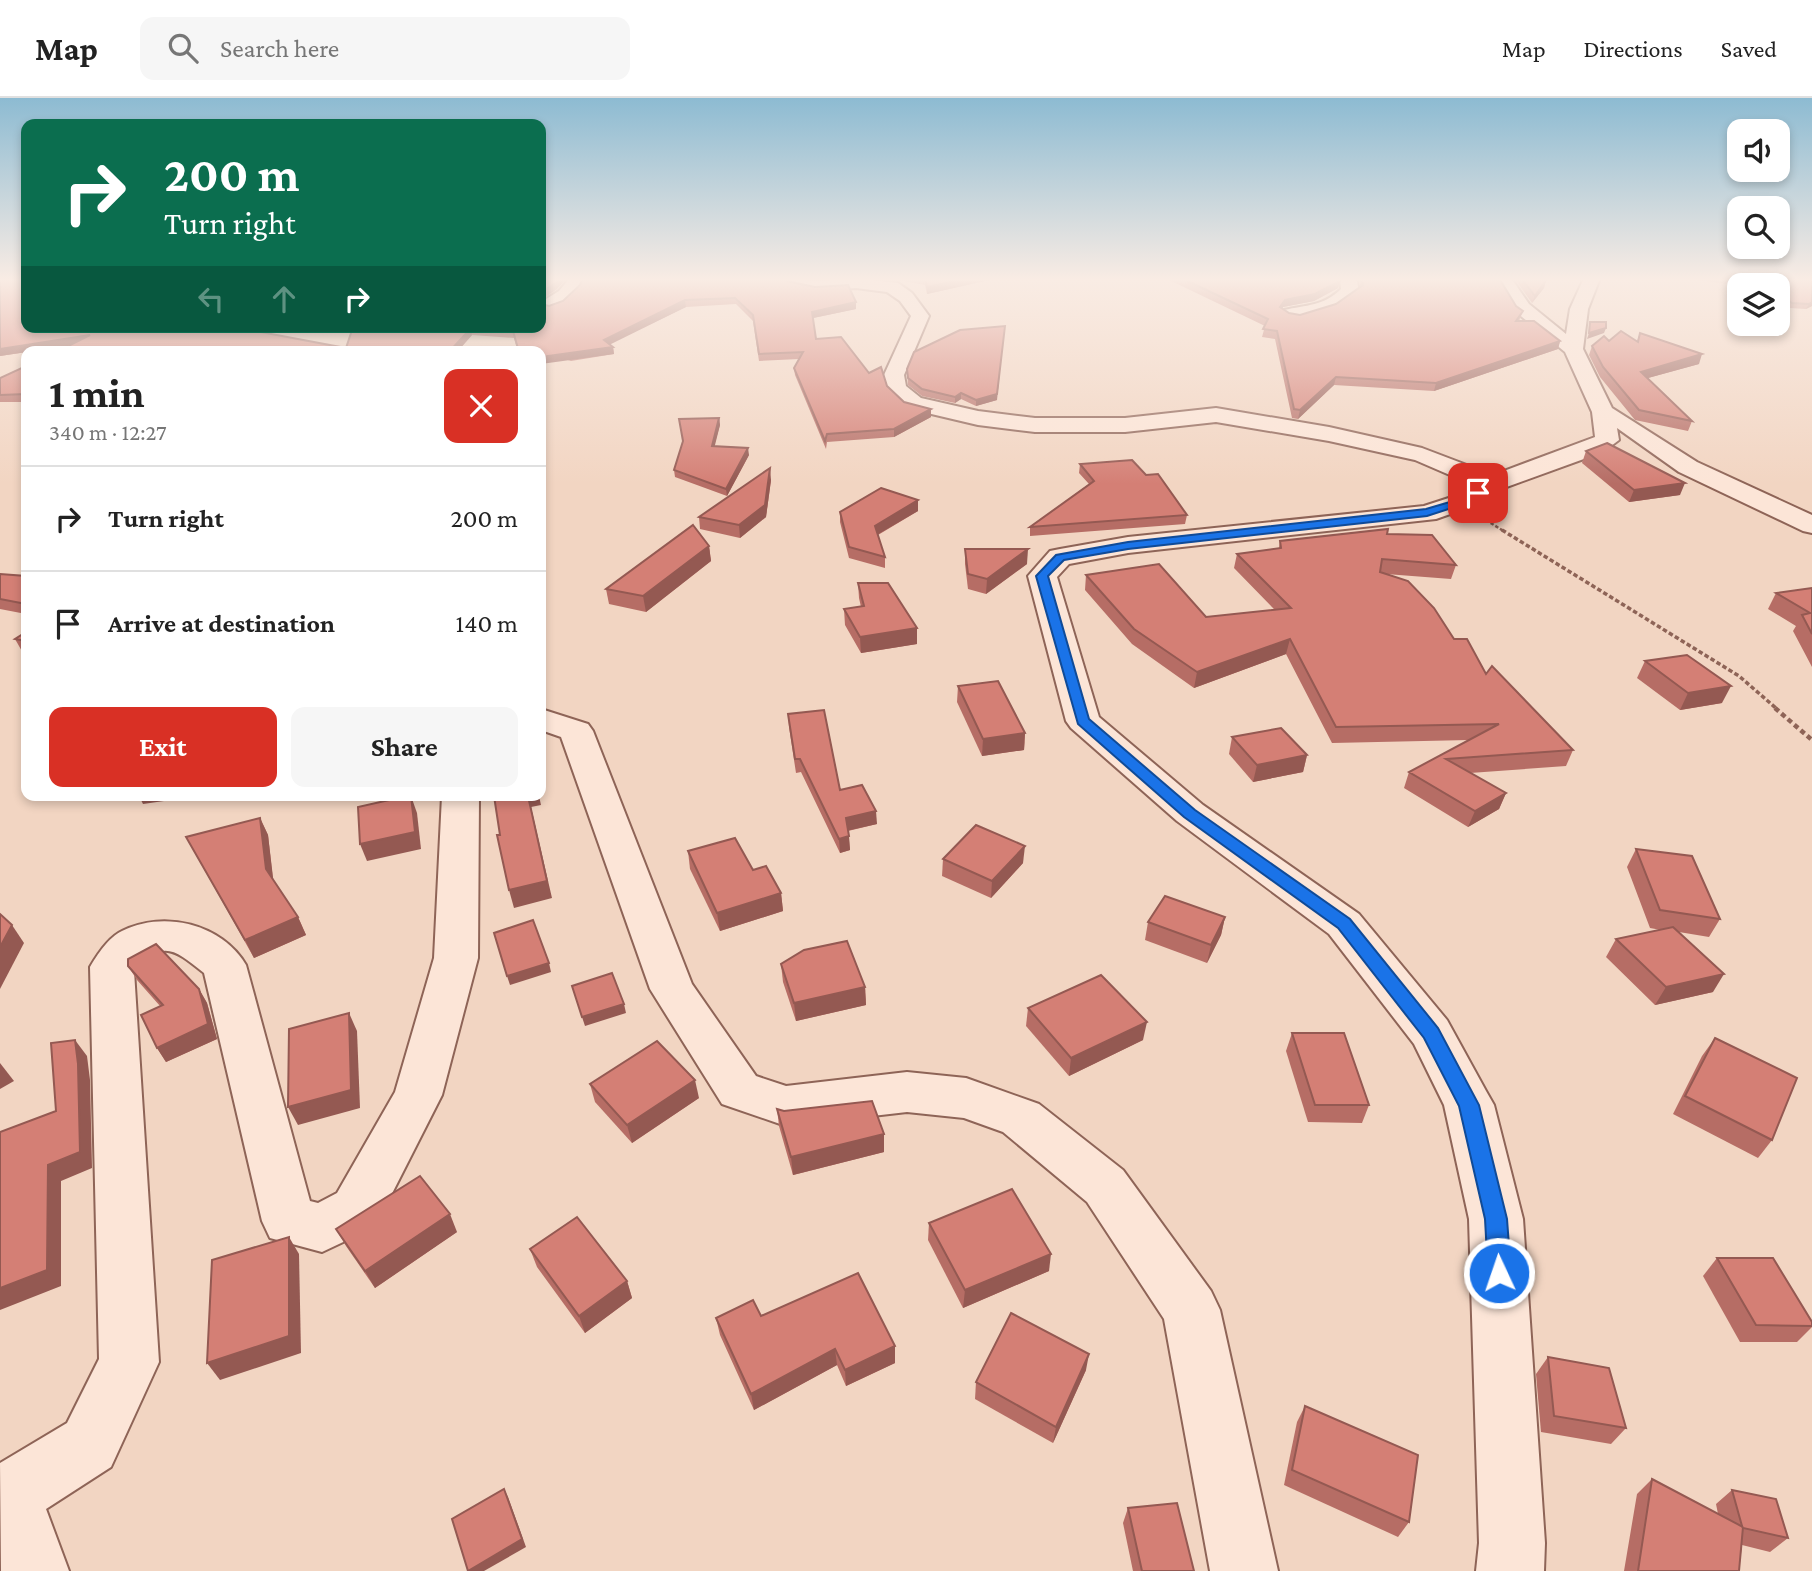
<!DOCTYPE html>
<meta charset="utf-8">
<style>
:root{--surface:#fff;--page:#f6f6f6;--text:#222;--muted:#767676;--line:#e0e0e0;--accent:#d93025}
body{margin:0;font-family:"Crimson Pro",serif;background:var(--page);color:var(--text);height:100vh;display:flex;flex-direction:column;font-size:26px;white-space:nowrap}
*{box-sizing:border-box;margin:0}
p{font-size:23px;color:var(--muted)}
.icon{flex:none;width:38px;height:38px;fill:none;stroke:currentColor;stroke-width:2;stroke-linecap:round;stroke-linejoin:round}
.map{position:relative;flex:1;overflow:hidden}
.drawer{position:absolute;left:21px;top:248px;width:525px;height:455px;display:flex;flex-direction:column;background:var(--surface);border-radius:14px;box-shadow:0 4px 10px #0003}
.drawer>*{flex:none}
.banner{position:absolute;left:21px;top:21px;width:525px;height:214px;border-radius:14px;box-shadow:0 4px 10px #0003;background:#0b6e4f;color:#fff;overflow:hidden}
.controls{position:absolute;left:1727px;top:21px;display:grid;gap:14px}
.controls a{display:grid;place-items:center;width:63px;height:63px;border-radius:14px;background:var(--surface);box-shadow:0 4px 10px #0003;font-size:35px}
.pin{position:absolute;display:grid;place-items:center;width:60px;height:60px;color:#fff;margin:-30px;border-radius:14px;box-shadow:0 4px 10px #0006}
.me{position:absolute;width:77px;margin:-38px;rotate:357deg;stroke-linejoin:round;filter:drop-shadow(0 0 5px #0008)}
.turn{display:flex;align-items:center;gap:24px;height:147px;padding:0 28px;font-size:32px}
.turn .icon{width:91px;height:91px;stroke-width:2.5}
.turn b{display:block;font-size:49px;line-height:60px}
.lanes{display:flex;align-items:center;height:66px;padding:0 28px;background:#0003;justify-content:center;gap:35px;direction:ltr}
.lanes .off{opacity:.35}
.round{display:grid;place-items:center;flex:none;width:74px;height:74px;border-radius:14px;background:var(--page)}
.head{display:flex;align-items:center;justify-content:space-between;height:119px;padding:0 28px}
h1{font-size:42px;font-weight:700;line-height:52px}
.cta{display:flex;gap:14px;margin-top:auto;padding:14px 28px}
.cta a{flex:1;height:80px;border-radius:14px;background:var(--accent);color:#fff;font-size:28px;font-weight:700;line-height:80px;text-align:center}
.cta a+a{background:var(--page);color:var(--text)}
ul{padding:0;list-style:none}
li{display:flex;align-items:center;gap:21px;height:105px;padding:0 28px;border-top:2px solid var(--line)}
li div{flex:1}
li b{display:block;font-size:26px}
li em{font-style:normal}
header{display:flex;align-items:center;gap:42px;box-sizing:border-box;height:98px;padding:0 35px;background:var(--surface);border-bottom:2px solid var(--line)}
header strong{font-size:33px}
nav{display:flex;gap:38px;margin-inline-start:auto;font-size:24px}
.search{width:490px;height:63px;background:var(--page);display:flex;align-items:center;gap:18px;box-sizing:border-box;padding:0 24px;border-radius:14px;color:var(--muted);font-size:26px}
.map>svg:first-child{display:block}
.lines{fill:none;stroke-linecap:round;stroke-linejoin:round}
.minor-casing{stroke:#8e6457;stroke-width:4}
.path-far2{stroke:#8e6457;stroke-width:2.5;stroke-dasharray:3.5 2;stroke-linecap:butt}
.path-far1{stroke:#8e6457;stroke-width:3.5;stroke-dasharray:4.5 2.5;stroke-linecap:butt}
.path{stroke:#8e6457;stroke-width:4.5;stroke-dasharray:5 3.5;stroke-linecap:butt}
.minor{fill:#fce5d7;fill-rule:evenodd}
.wall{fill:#b66d65}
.shaded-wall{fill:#945952}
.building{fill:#d47f75;stroke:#945952;stroke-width:2}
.route{fill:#1a73e8;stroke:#114b97;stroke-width:2}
</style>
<header>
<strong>Map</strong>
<div class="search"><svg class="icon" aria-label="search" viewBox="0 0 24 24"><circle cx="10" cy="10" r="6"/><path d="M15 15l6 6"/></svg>Search here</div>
<nav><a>Map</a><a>Directions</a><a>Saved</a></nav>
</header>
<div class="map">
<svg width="1812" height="1473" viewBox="0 0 1812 1473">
<rect width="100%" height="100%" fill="#f2d5c2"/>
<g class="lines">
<g class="minor-casing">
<g id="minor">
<path d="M570,180H587C577,194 562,216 543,211V203L559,193Z"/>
<polygon points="788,180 816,183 856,180 898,185 912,195 929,218 904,277 906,288 921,300 978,313 1035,320 1125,320 1216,310 1329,329 1422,350 1493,377 1595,339 1592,314 1565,254 1516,214 1495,180 1511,180 1529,206 1566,236 1570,211 1584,180 1600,180 1588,211 1583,251 1612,310 1697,364 1812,417 1812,435 1803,433 1679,374 1617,330 1619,342 1603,354 1501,391 1473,408 1436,421 1128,455 1069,466 1057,479 1099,619 1203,707 1359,816 1447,922 1486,993 1494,1007 1523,1121 1545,1445 1544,1473 1476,1473 1479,1445 1469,1121 1444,1007 1414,946 1329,836 1177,723 1071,630 1066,623 1028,478 1050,453 1060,451 1128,439 1424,408 1455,398 1473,387 1415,362 1329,343 1216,324 1125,334 1035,334 978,327 906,310 889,294 884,277 911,218 900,203 887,194 856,190 816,193 788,187 786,183"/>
<path d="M1340,180H1356L1359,192C1346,208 1297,234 1281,216L1284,212C1306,207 1324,208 1341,191Z"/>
<polygon points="541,611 588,626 593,633 692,886 756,978 786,988 907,974 966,980 1039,1006 1123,1072 1211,1193 1220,1212 1278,1473 1210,1473 1164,1221 1087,1104 1003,1034 964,1020 907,1014 786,1028 722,1006 650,891 561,639 541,632"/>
<path d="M442,698H479L478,860L442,997L375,1129L322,1154L270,1140L262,1123L204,875C174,851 163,841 134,873L159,1264L111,1369L46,1411L69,1473H1L0,1365L67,1325L99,1261L90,869C97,857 109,839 122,833C164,812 222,826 246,867L310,1103L318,1105L337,1095L395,994L434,860Z"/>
</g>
</g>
<polyline class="path-far2" points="1486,422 1505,434"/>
<polyline class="path-far1" points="1502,432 1739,578 1777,611"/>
<polyline class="path" points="1775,610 1812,642"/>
<use href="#minor" class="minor"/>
</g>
<g class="wall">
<polygon points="541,180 557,191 542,201 541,206 549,208 787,183 856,211 813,220 816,241 887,288 904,304 931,311 931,319 894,339 827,344 826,351 795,277 794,270 799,261 759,263 753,223 736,206 686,209 609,246 613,249 614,256 571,263 541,254 518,254 514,240 472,237 457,254 56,254 67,248 0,258 26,229 346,250"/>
<polygon points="887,180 998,180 927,196 925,187"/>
<polygon points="1165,180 1340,180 1338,190 1314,203 1283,209 1282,211 1289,215 1300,217 1336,206 1360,188 1359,180 1499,180 1516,208 1523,213 1519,223 1560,243 1558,251 1434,293 1334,287 1298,321 1292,320 1275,241 1262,239 1265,228"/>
<polygon points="1514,180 1542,180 1546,182 1544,190 1532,205"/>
<polygon points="1686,180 1812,180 1812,208 1806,211 1790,210 1778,201 1778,187 1740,188"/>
<polygon points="1640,235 1699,266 1648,280 1692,323 1688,333 1635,322 1600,279 1589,257 1592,248 1609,243 1637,243"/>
<polygon points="26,268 26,304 0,304 0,280"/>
<polygon points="907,271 997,302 976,308 961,301 955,305 922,298 908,287"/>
<polygon points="719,320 720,327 714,348 749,357 727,398 675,379 674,372"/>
<polygon points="1586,353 1680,397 1629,404 1582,365"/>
<polygon points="1080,366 1146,377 1187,417 1185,426 1030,438 1030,429 1089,386 1079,375"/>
<polygon points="771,382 766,419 740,440 700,431 699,419"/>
<polygon points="918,402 918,413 878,437 885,459 885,470 849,460 840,424 840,414"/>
<polygon points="1387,436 1456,467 1451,481 1386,476 1454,541 1486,576 1573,652 1566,668 1470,675 1506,695 1499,711 1468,729 1404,690 1409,674 1469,642 1332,645 1286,556 1194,590 1132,546 1085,492 1086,477 1206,519 1275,512 1234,470 1237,456 1279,450 1280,443"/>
<polygon points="709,448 711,463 646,514 609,506 606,491"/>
<polygon points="965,451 1027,466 986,496 968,491 965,466"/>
<polygon points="0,476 26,478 26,516 0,511"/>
<polygon points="858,485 917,546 861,555 845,527 844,511 861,509 859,500"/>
<polygon points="1812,490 1812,569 1793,533 1796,528 1768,511 1776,495"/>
<polygon points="26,534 26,555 23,555 15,541"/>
<polygon points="1645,563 1722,605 1680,612 1637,580"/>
<polygon points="958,588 1025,635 1024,652 982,658 957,604"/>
<polygon points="788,616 840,692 877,726 848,733 850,752 840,755 801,674 796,675 789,629"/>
<polygon points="1232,639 1307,657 1303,674 1253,684 1229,656"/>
<polygon points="260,720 268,737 273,782 298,819 306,837 254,860 186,739"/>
<polygon points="1636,751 1720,821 1709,839 1679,834 1713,894 1655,907 1606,859 1616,841 1661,832 1650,830 1627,769"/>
<polygon points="688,753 753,772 781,795 783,813 720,833 690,771"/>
<polygon points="943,761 1023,765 991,800 942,778"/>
<polygon points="1225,819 1221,837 1207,865 1145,842 1148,824"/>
<polygon points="781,866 865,889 866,907 796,923 783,884"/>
<polygon points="128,868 199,891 207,905 217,941 166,964 157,950 160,908 137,882"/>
<polygon points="1028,910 1143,942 1069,978 1026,928"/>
<polygon points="1292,935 1369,1007 1362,1025 1308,1024 1286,953"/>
<polygon points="1715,940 1772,1042 1758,1060 1673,1016 1702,958"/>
<polygon points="590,986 699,1000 632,1045 595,1004"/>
<polygon points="777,1011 884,1054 793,1077 779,1028"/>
<polygon points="929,1125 1049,1173 963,1210 928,1142"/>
<polygon points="336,1131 457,1134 375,1190 346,1148"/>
<polygon points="530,1151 627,1183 632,1200 585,1235 537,1169"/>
<polygon points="1717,1160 1812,1224 1812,1229 1797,1244 1740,1244 1703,1178"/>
<polygon points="761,1218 895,1265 846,1288 837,1267 754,1312 720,1237 716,1220"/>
<polygon points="1548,1259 1626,1330 1611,1346 1541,1334 1536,1276"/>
<polygon points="1086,1272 1053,1345 975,1301 976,1284"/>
<polygon points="1305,1308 1409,1424 1398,1439 1284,1387 1297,1324"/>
<polygon points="1652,1381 1718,1416 1716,1406 1732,1392 1788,1440 1770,1454 1742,1447 1739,1473 1624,1473 1637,1396"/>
<polygon points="1128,1410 1194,1473 1133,1473 1123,1425"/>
</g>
<g class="shaded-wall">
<polygon points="560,180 567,180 557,191 542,201 541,213 541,194"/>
<polygon points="970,180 998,180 927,196 927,189"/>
<polygon points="1546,182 1544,190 1532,205 1535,198"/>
<polygon points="1340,183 1338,190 1314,203 1283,209 1278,216 1280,209 1285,202"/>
<polygon points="685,202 686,209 605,249 604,242"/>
<polygon points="856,204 856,211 813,220 812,214"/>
<polygon points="1812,204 1812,208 1806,211 1809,206"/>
<polygon points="471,230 472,237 457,254 449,254"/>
<polygon points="1606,230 1604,235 1587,241 1589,235"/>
<polygon points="1004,234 997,302 976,308 976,302"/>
<polygon points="90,237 93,244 0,258 0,251"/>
<polygon points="1560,243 1558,251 1434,293 1436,285"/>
<polygon points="613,249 614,256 541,266 541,259"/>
<polygon points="1702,256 1699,266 1637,283 1641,274"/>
<polygon points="1336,279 1334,287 1298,321 1300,312"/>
<polygon points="961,295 961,301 955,305 955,299"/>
<polygon points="931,311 931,319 894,339 894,331"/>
<polygon points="719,320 720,327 713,355 712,348"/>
<polygon points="748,350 749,357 727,398 726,391"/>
<polygon points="770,370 771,382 766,419 740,440 739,427"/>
<polygon points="1685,385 1680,397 1629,404 1634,392"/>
<polygon points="918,402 918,413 875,438 875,428"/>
<polygon points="709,448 711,463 646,514 643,498"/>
<polygon points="1028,451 1027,466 986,496 987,481"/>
<polygon points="917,530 917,546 861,555 860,539"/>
<polygon points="1290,541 1286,556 1194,590 1197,574"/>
<polygon points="1731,588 1722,605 1680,612 1688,595"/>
<polygon points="1025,635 1024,652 982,658 983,641"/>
<polygon points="1307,657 1303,674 1253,684 1257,667"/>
<polygon points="1506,695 1499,711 1468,729 1475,713"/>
<polygon points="139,698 199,698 143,706"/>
<polygon points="411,698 417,715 421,751 367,763 360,746"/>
<polygon points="528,698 539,698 541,707 531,709 552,800 514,810 509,792"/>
<polygon points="876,713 877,726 846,733 846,720"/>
<polygon points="260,720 268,737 274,788 266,771"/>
<polygon points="849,738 850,752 840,755 839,741"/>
<polygon points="1025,748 1023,765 991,800 992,783"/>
<polygon points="781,795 783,813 720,833 717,815"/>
<polygon points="298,819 306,837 254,860 245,842"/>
<polygon points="1225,819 1221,837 1207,865 1211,847"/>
<polygon points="12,827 24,845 0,891 0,849"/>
<polygon points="549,865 551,874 510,887 507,878"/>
<polygon points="1724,876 1713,894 1655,907 1666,889"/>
<polygon points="865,889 866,907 796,923 794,905"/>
<polygon points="199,891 207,905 217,941 166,964 157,950"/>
<polygon points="624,906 626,915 585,928 582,919"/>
<polygon points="349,915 357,933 360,1010 298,1027 288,1009"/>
<polygon points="1147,924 1143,942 1069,978 1071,960"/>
<polygon points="75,942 87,958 90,982 92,1070 61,1083 61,1188 0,1212 0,1190 48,1067"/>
<polygon points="0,965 14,983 0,991"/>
<polygon points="695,982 699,1000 632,1045 627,1027"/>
<polygon points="884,1036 884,1054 793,1077 791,1059"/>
<polygon points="450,1116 457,1134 375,1190 365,1173"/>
<polygon points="289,1139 299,1156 301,1255 220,1282 207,1265"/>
<polygon points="1051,1156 1049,1173 963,1210 965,1192"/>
<polygon points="627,1183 632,1200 585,1235 579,1218"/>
<polygon points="895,1248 895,1265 846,1288 845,1272"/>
<polygon points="835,1251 837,1267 754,1312 751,1296"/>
<polygon points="1089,1256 1086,1272 1053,1345 1056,1329"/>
<polygon points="504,1391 508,1399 526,1449 484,1473 468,1473"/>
</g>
<g class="building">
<polygon points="0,180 26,180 26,229 234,229 346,250 353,229 541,229 541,206 549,208 563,203 580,187 583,180 785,180 787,183 815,189 848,187 856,204 812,214 816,241 841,239 869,275 881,269 887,288 904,304 931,311 894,331 827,336 825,343 794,270 803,254 759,256 753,217 735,200 685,202 604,242 613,249 541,259 541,254 519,254 513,233 471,230 449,254 56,254 90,237 0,251"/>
<polygon points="541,180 560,180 556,185 541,194"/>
<polygon points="920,180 970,180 927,189 925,181"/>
<polygon points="1181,180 1340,180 1340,183 1315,196 1285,202 1280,209 1289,215 1300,217 1336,206 1363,187 1361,180 1499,180 1516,208 1523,213 1516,223 1534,223 1560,243 1436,285 1336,279 1300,312 1294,311 1277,233 1263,231 1268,221"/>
<polygon points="1521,180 1542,180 1546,182 1535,198"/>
<polygon points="1724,180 1812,180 1812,204 1809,206 1792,205 1778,194 1778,187 1770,187"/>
<polygon points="1590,224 1606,224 1606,230 1589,235"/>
<polygon points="1005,228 997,296 976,302 961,295 955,299 922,291 908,280 907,271 914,254 960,232"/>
<polygon points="1621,233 1638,244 1640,235 1702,256 1641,274 1692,323 1639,312 1603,269 1592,248 1604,238 1609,243"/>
<polygon points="26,268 26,296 0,297 0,280"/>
<polygon points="719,320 712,348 748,350 726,391 674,372 683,343 679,321"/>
<polygon points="1607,345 1685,385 1634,392 1586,353"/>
<polygon points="1132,362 1146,377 1158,376 1187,417 1030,429 1094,383 1080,366"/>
<polygon points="770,370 765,407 739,427 699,419"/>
<polygon points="881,390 918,402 875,428 885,459 849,449 840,414"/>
<polygon points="693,427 709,448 643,498 606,491"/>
<polygon points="1388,431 1387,436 1432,437 1456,467 1382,461 1380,474 1408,483 1434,510 1454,541 1467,541 1486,576 1492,568 1573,652 1446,661 1506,695 1475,713 1409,674 1499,626 1336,629 1290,541 1197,574 1134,531 1086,477 1159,466 1206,519 1291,510 1237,456 1281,450 1280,443"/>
<polygon points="965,451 1028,451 987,481 968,476"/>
<polygon points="0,476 26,478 26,506 0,501"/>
<polygon points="858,485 888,485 917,530 860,539 844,511 864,508"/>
<polygon points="1812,490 1812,536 1802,517 1810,515 1776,495"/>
<polygon points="26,534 26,543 15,541"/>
<polygon points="1687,557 1731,588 1688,595 1645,563"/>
<polygon points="998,583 1025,635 983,641 958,588"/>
<polygon points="824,612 840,692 862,687 876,713 846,720 849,738 839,741 800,661 795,661 788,616"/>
<polygon points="1281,630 1307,657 1257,667 1232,639"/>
<polygon points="407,698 411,698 415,734 360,746 358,709"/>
<polygon points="494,698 528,698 547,783 509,792 497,737 500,737"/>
<polygon points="260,720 266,771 298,819 245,842 186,739"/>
<polygon points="976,727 1025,748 992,783 943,761"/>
<polygon points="735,740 753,772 766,768 781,795 717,815 688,753"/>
<polygon points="1636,751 1692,758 1720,821 1660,812"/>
<polygon points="1165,798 1225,819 1211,847 1148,824"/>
<polygon points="0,816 12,827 0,849"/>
<polygon points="533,822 549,865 507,878 494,835"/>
<polygon points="1673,829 1724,876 1666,889 1616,841"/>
<polygon points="847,843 865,889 794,905 781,866 804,852"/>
<polygon points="156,846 199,891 208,926 157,950 141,917 163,907 128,868 128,861"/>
<polygon points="612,875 624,906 582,919 572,888"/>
<polygon points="1101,877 1147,924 1071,960 1028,910"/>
<polygon points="349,915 351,992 288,1009 289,931"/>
<polygon points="1292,935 1344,935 1369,1007 1315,1007"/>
<polygon points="1715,940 1797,980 1772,1042 1685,998"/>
<polygon points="75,942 78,966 80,1054 48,1067 47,1172 0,1190 0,1034 56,1013 51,945"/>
<polygon points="657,943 695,982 627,1027 590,986"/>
<polygon points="872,1003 884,1036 791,1059 777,1011 784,1013"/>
<polygon points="420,1078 450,1116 365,1173 336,1131"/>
<polygon points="1012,1091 1051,1156 965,1192 929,1125"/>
<polygon points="577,1119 627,1183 579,1218 530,1151"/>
<polygon points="289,1139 289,1238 207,1265 212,1162"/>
<polygon points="1717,1160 1773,1160 1812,1224 1812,1228 1756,1227"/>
<polygon points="858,1175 895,1248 845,1272 835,1251 751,1296 716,1220 753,1202 761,1218"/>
<polygon points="1011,1215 1089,1256 1056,1329 976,1284"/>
<polygon points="1548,1259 1609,1270 1626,1330 1554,1318"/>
<polygon points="1305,1308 1418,1357 1409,1424 1292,1372"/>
<polygon points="1652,1381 1743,1429 1739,1473 1638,1473"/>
<polygon points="504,1391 522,1441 468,1473 452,1421"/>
<polygon points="1732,1392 1776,1401 1788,1440 1743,1430 1742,1428"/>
<polygon points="1177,1405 1194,1473 1142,1473 1128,1410"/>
</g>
<linearGradient id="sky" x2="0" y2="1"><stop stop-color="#8dbbd2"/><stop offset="0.47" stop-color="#f9ece4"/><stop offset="1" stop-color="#f9ece4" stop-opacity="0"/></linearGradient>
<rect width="1812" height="386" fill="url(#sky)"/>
<polygon class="route" points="1474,392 1483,395 1467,405 1427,418 1128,451 1064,462 1048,478 1089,621 1195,712 1350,821 1438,930 1479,1007 1507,1121 1511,1175 1507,1183 1499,1186 1491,1183 1488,1175 1485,1121 1459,1008 1424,940 1338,830 1184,719 1078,626 1036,478 1056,457 1128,444 1426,411 1460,401"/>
</svg>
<div class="controls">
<a><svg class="icon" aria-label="sound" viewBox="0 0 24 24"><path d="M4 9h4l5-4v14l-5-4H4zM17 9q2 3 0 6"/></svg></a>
<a><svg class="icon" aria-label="search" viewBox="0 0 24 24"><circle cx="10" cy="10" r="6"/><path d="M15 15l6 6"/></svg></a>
<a><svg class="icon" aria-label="layers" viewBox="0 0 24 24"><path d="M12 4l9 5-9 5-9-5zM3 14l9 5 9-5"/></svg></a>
</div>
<div class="pin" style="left:1478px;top:395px;background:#d93025"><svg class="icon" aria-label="arrive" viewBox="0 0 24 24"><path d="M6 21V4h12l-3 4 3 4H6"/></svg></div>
<svg class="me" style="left:1499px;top:1175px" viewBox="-20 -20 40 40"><circle r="17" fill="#1a73e8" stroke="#fff" stroke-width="3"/><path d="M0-11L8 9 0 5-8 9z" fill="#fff"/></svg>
<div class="banner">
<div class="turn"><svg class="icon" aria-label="right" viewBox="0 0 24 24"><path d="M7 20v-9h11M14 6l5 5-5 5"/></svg><div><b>200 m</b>Turn right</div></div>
<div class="lanes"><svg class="icon off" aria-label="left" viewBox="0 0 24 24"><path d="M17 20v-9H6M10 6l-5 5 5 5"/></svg><svg class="icon off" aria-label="ahead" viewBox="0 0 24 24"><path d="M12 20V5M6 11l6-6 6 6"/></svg><svg class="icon" aria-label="right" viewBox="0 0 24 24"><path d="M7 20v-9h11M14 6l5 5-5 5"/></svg></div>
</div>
<section class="drawer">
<div class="head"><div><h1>1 min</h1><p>340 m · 12:27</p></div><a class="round" style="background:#d93025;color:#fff"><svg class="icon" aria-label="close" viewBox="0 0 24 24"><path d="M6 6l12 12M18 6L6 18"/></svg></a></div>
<ul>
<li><svg class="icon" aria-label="right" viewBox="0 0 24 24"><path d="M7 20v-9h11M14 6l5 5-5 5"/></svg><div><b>Turn right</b></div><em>200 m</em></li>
<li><svg class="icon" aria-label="arrive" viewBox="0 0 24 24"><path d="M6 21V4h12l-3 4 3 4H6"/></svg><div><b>Arrive at destination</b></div><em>140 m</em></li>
</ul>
<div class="cta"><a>Exit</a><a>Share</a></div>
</section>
</div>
